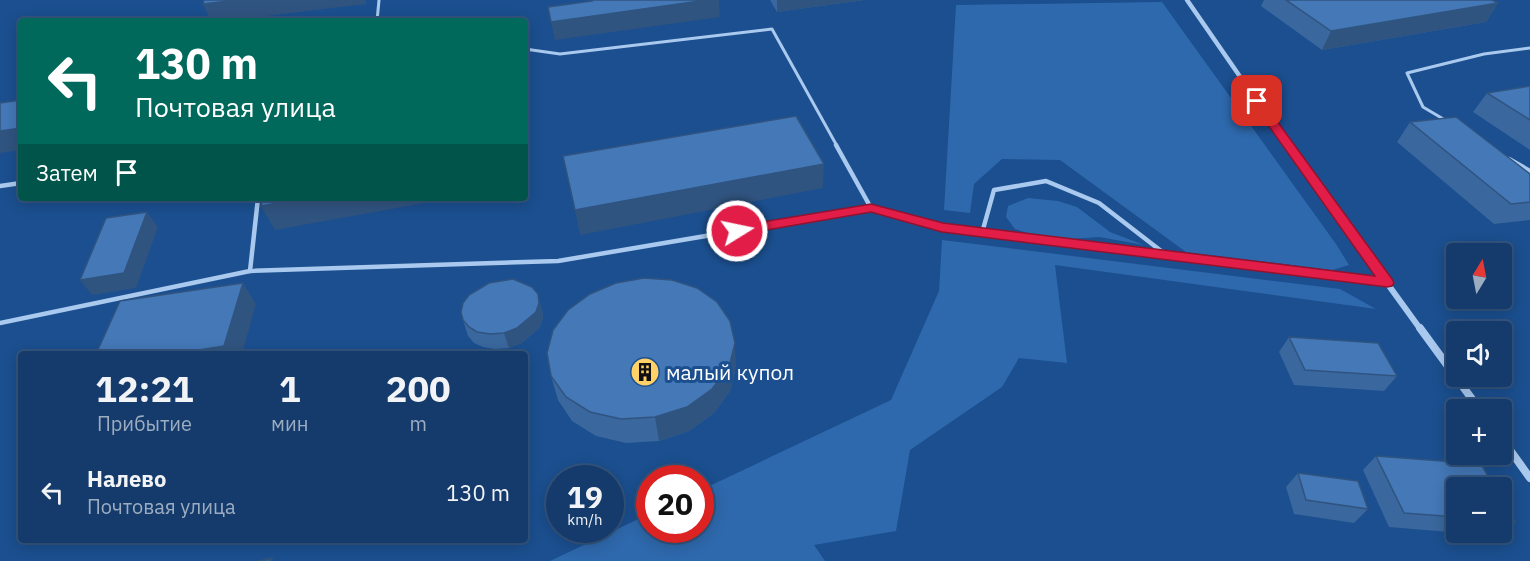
<!DOCTYPE html>
<html lang="ru">
<meta charset="utf-8">
<style>
:root{--surface:#143b6b;--page:#214673;--text:#f1f3f6;--muted:#9dadc1;--line:#33557e}
body{margin:0;font-family:"IBM Plex Sans",sans-serif;background:var(--page);color:var(--text);height:100vh;display:flex;flex-direction:column;font-size:22px;white-space:nowrap}
*{box-sizing:border-box;margin:0}
p{font-size:20px;color:var(--muted)}
.icon{flex:none;width:33px;height:33px;fill:none;stroke:currentColor;stroke-width:2;stroke-linecap:round;stroke-linejoin:round}
.map{position:relative;flex:1;overflow:hidden}
.sheet{position:absolute;left:18px;top:351px;width:510px;height:192px;display:flex;flex-direction:column;background:var(--surface);border-radius:6px;box-shadow:0 3px 15px #0003,0 0 0 2px var(--line)}
.sheet>*{flex:none}
.guide{position:absolute;left:18px;top:18px;width:510px;height:183px;border-radius:6px;box-shadow:0 3px 15px #0003,0 0 0 2px var(--line);background:#00695c;color:#fff;overflow:hidden}
.needle{width:39px;rotate:10deg}
.tools{position:absolute;left:1446px;top:243px;display:grid;gap:12px}
.tools a{display:grid;place-items:center;width:66px;height:66px;border-radius:6px;background:var(--surface);box-shadow:0 3px 15px #0003,0 0 0 2px var(--line);font-size:30px}
.speed{position:absolute;left:546px;top:465px;display:flex;gap:12px;font-size:30px;font-weight:700;text-align:center}
.speed>*{display:grid;place-content:center;width:78px;height:78px;border-radius:50%;background:var(--surface);box-shadow:0 3px 15px #0003,0 0 0 2px var(--line);line-height:1}
.speed small{font-size:15px;font-weight:400}
.speed .limit{border:9px solid #d22;background:#fff;color:#111}
.pin{position:absolute;display:grid;place-items:center;width:51px;height:51px;color:#fff;margin:-26px;border-radius:12px;box-shadow:0 3px 9px #0006}
.me{position:absolute;width:66px;margin:-33px;rotate:80deg;stroke-linejoin:round;filter:drop-shadow(0 0 4px #0008)}
.turn{display:flex;align-items:center;gap:21px;height:126px;padding:0 18px;font-size:27px}
.turn .icon{width:78px;height:78px;stroke-width:2.5}
.turn b{display:block;font-size:42px;line-height:51px}
.then{display:flex;align-items:center;height:57px;padding:0 18px;background:#0003;gap:12px;font-size:22px}
.eta{display:flex;justify-content:space-evenly;align-items:center;height:102px;text-align:center}
.eta b{font-size:36px;font-weight:700;line-height:42px}
ul{padding:0;list-style:none}
li{display:flex;align-items:center;gap:18px;height:78px;padding:0 18px}
li div{flex:1}
li b{display:block;font-size:22px}
li em{font-style:normal}
.map>svg:first-child{display:block}
.green{fill:#2e69ad}
.lines{fill:none;stroke-linecap:round;stroke-linejoin:round}
.lane-far1{stroke:#a9c9ee;stroke-width:3}
.lane{stroke:#a9c9ee;stroke-width:4.5}
.street-far2{stroke:#a9c9ee;stroke-width:4.5}
.street-far1{stroke:#a9c9ee;stroke-width:6}
.street{stroke:#a9c9ee;stroke-width:8}
.wall{fill:#3a679d}
.shaded-wall{fill:#305480}
.building{fill:#4478b7;stroke:#305480;stroke-width:1.5}
.route{fill:#e11d48;stroke:#92132f;stroke-width:1.5}
.labels{text-anchor:middle;dominant-baseline:central;stroke-width:6;stroke-linejoin:round;paint-order:stroke}
.poi-label{font-size:21px;fill:#fff;stroke:#1b4f8f;text-anchor:start}
</style>
<div class="map">
<svg width="1530" height="561" viewBox="0 0 1530 561">
<rect width="100%" height="100%" fill="#1b4f8f"/>
<g class="green">
<polygon points="1162,2 1336,244 1349,265 1332,270 1186,252 1060,160 1002,159 974,184 970,213 944,210 956,5"/>
<polygon points="1028,198 1058,201 1077,207 1110,232 1144,245 1099,237 1070,239 1030,234 1015,229 1006,217 1008,206"/>
<polygon points="942,240 1340,289 1376,309 1055,265 1067,363 1019,358 1002,387 910,450 896,531 814,545 825,561 550,561 649,514 650,530 700,530 701,490 891,400 939,291"/>
</g>
<g class="lines">
<g class="lane-far1">
<polyline points="377,21 379,0"/>
<polyline points="525,49 560,54 772,29 837,146"/>
<polyline points="1445,120 1423,107 1407,73 1484,54 1530,48"/>
</g>
<g class="lane">
<polyline points="1509,159 1530,171"/>
<polyline points="0,186 21,183"/>
<polyline points="871,208 943,228 1387,283"/>
<polyline points="982,233 994,190 1046,181 1099,203 1165,254"/>
<polyline points="250,271 558,261 871,208 836,145"/>
<polyline points="0,323 250,271 258,198"/>
</g>
<polyline class="street-far2" points="1187,0 1288,146"/>
<polyline class="street-far1" points="1287,145 1421,330"/>
<g class="street">
<polyline points="1420,328 1480,410"/>
<polyline points="1502,439 1530,478"/>
</g>
</g>
<g class="wall">
<polygon points="770,0 864,0 777,12"/>
<polygon points="1264,0 1492,0 1498,3 1486,22 1322,50 1261,6"/>
<polygon points="1530,86 1530,150 1473,112 1487,93"/>
<polygon points="1410,122 1530,174 1530,220 1494,224 1397,142"/>
<polygon points="542,309 543,318 540,327 522,343 509,348 495,349 483,347 474,343 468,336 463,320"/>
<polygon points="1289,337 1397,376 1384,391 1294,385 1279,352"/>
<polygon points="736,367 730,391 714,413 689,431 659,441 626,443 596,436 572,421 558,400 551,376"/>
<polygon points="1376,456 1456,488 1456,532 1502,532 1502,499 1515,522 1497,536 1389,527 1363,470"/>
<polygon points="1298,473 1368,509 1354,523 1294,514 1286,487"/>
</g>
<g class="shaded-wall">
<polygon points="238,0 366,0 366,4 225,21 211,21 203,4"/>
<polygon points="707,0 719,0 720,17 555,40 551,22"/>
<polygon points="777,0 864,0 777,12"/>
<polygon points="1498,3 1486,22 1322,50 1331,31"/>
<polygon points="21,128 21,150 0,153 0,131"/>
<polygon points="824,164 823,188 580,235 575,210"/>
<polygon points="306,198 452,198 275,230 261,206"/>
<polygon points="147,212 158,227 136,288 92,295 80,280"/>
<polygon points="243,283 256,304 242,354 174,354"/>
<polygon points="538,294 542,309 543,318 540,327 522,343 509,348 504,333"/>
<polygon points="735,343 736,367 730,391 714,413 689,431 659,441 655,417"/>
</g>
<g class="building">
<polygon points="204,0 238,0 203,4"/>
<polygon points="591,0 707,0 551,22 548,7 592,1"/>
<polygon points="1286,0 1492,0 1498,3 1331,31"/>
<polygon points="1530,86 1530,120 1487,93"/>
<polygon points="21,100 21,128 0,131 0,103"/>
<polygon points="796,116 824,164 575,210 563,156"/>
<polygon points="1456,117 1530,174 1530,202 1511,204 1410,122"/>
<polygon points="263,198 306,198 261,206"/>
<polygon points="147,212 124,273 80,280 106,218"/>
<polygon points="644,278 672,280 697,288 717,302 730,321 735,343 729,367 712,389 687,407 655,417 621,419 590,412 566,397 551,376 547,353 553,330 568,310 590,294 616,283"/>
<polygon points="513,279 532,287 538,294 539,303 536,312 517,328 504,333 490,334 477,332 469,327 463,320 461,312 463,303 469,295 489,283"/>
<polygon points="243,283 224,346 174,354 96,354 120,301"/>
<polygon points="1289,337 1378,343 1397,376 1305,370"/>
<polygon points="1376,456 1481,464 1495,488 1456,488 1456,517 1404,513"/>
<polygon points="1298,473 1358,481 1368,509 1306,500"/>
<polygon points="1502,499 1515,522 1502,521"/>
<polygon points="272,558 271,561 258,561"/>
</g>
<polygon class="route" points="1257,98 1261,99 1392,279 1394,283 1392,286 1387,287 942,232 871,212 737,235 731,231 737,226 871,204 943,223 1375,276 1251,101"/>
<defs>
<g id="building-disc" transform="scale(1.5)"><circle r="9.5" fill="#ffd166" stroke="#1b4f8f"/><path d="M-4-6H4V6H1V3H-1V6H-4ZM-2.5-4.3h1.7v1.8h-1.7ZM.8-4.3h1.7v1.8H.8ZM-2.5-1h1.7V.8h-1.7ZM.8-1h1.7V.8H.8Z" fill="#111"/></g>
</defs>
<g fill-rule="evenodd">
<use href="#building-disc" x="645" y="372"/>
</g>
<g class="labels">
<g class="poi-label">
<text x="666" y="372">малый купол</text>
</g>
</g>
</svg>
<div class="tools">
<a><svg class="needle" viewBox="-14 -14 28 28"><path d="M0-13l5 13h-10z" fill="#e53935"/><path d="M0 13l5-13h-10z" fill="#9dadc1"/></svg></a>
<a><svg class="icon" aria-label="sound" viewBox="0 0 24 24"><path d="M4 9h4l5-4v14l-5-4H4zM17 9q2 3 0 6"/></svg></a>
<a>+</a>
<a>−</a>
</div>
<div class="speed"><div>19<small>km/h</small></div><div class="limit">20</div></div>
<div class="pin" style="left:1257px;top:101px;background:#d93025"><svg class="icon" aria-label="arrive" viewBox="0 0 24 24"><path d="M6 21V4h12l-3 4 3 4H6"/></svg></div>
<svg class="me" style="left:737px;top:231px" viewBox="-20 -20 40 40"><circle r="17" fill="#e11d48" stroke="#fff" stroke-width="3"/><path d="M0-11L8 9 0 5-8 9z" fill="#fff"/></svg>
<div class="guide">
<div class="turn"><svg class="icon" aria-label="left" viewBox="0 0 24 24"><path d="M17 20v-9H6M10 6l-5 5 5 5"/></svg><div><b>130 m</b>Почтовая улица</div></div>
<div class="then">Затем<svg class="icon" aria-label="arrive" viewBox="0 0 24 24"><path d="M6 21V4h12l-3 4 3 4H6"/></svg></div>
</div>
<section class="sheet">
<div class="eta">
<div><b>12:21</b><p>Прибытие</p></div>
<div><b>1</b><p>мин</p></div>
<div><b>200</b><p>m</p></div>
</div>
<ul>
<li><svg class="icon" aria-label="left" viewBox="0 0 24 24"><path d="M17 20v-9H6M10 6l-5 5 5 5"/></svg><div><b>Налево</b><p>Почтовая улица</p></div><em>130 m</em></li>
</ul>
</section>
</div>
